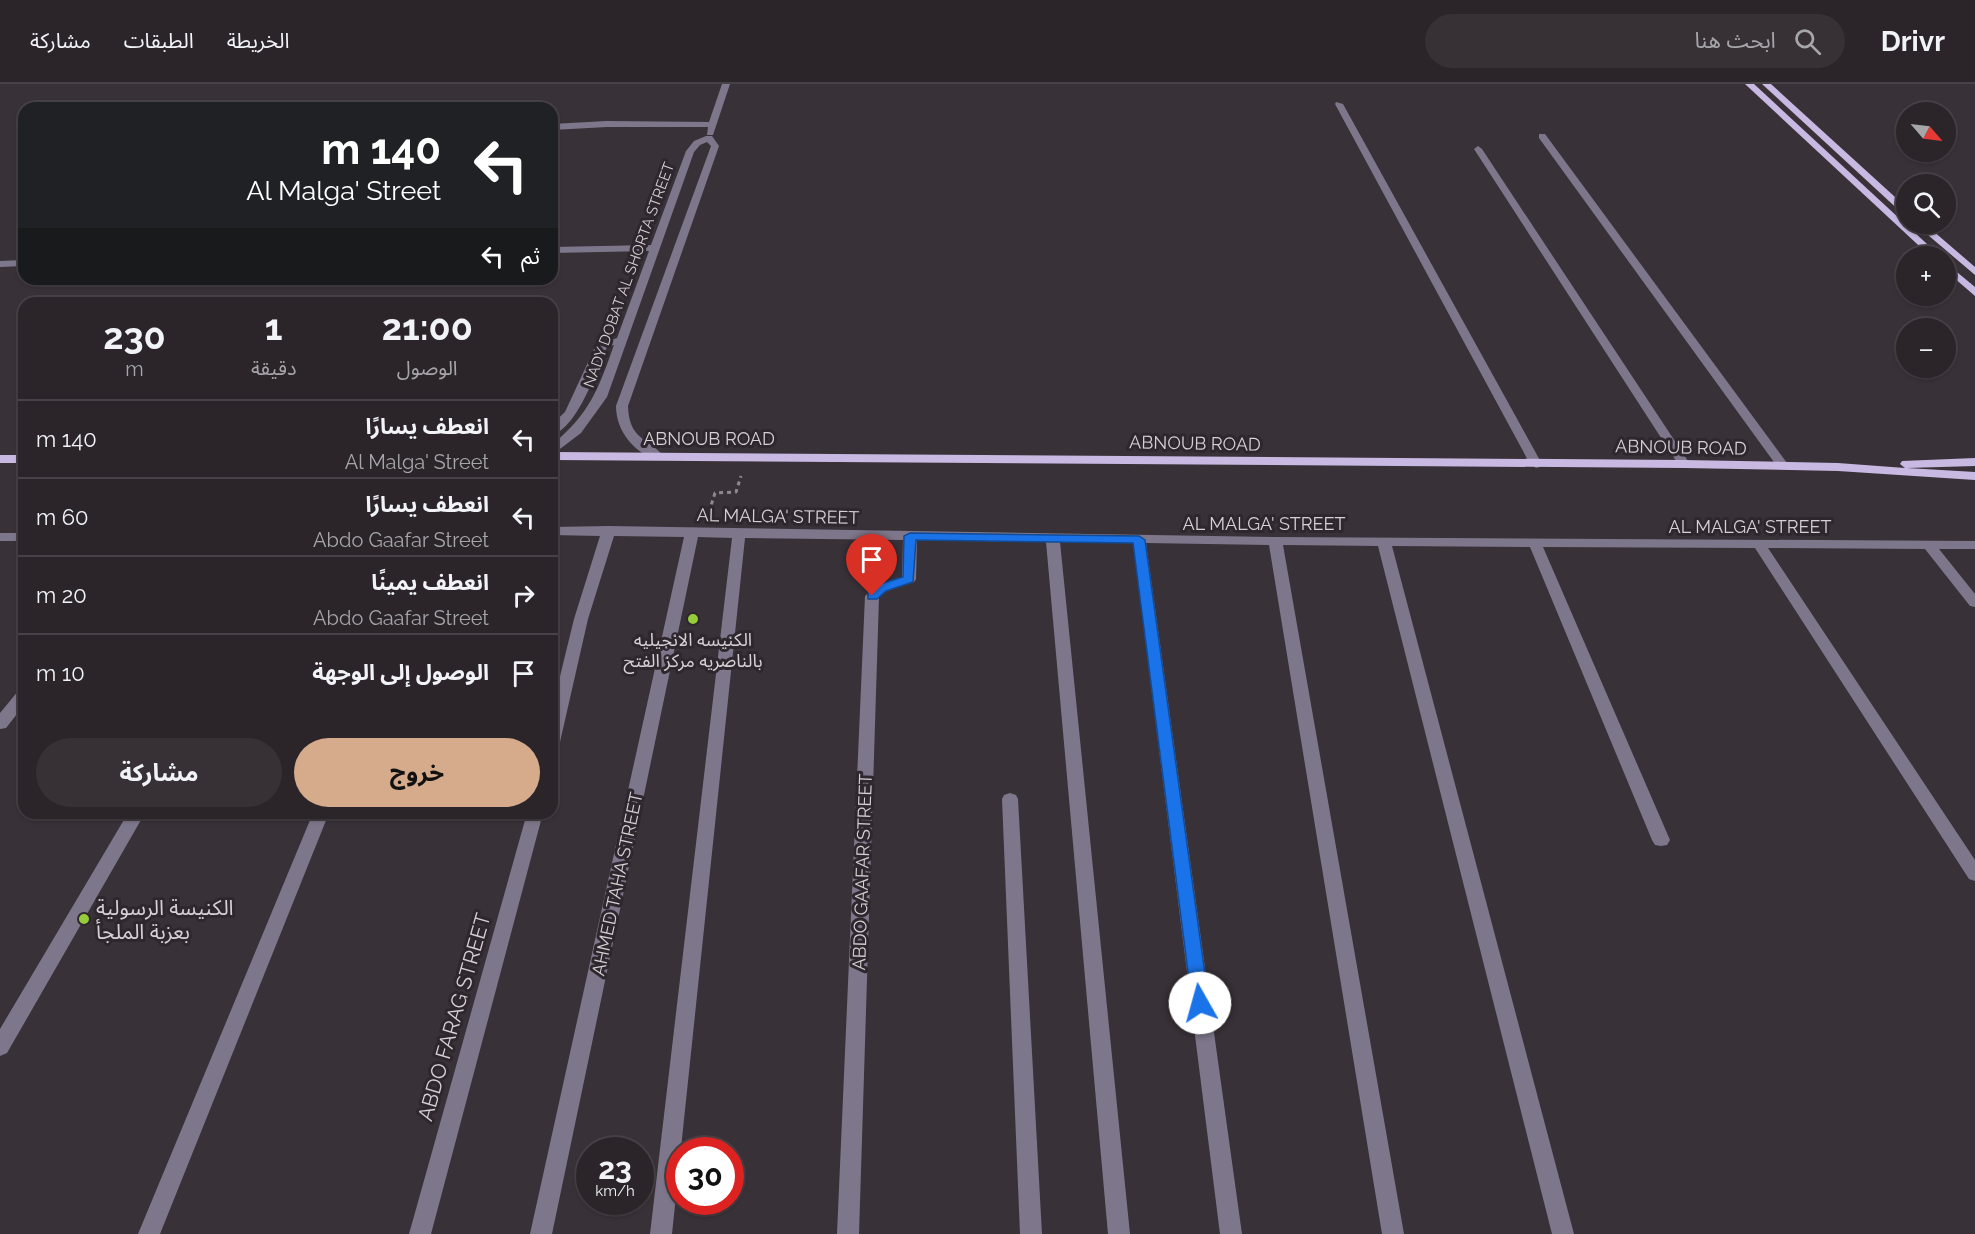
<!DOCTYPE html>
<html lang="ar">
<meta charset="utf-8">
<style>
:root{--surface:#2b252a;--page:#373136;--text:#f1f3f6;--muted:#a6a5a8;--line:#474247;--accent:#d6ab8b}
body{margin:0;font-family:Raleway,"Noto Sans Arabic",sans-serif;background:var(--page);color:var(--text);direction:rtl;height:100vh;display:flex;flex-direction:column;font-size:22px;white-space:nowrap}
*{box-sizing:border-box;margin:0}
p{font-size:20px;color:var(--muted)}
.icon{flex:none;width:33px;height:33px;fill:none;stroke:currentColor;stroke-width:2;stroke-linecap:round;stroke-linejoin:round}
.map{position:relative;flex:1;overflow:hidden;direction:ltr}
.panel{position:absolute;left:18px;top:213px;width:540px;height:522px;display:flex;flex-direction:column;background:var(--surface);border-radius:18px;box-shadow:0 2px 4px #0004,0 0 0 2px var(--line);direction:rtl}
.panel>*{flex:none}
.top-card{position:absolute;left:18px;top:18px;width:540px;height:183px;border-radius:18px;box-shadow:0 2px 4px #0004,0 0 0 2px var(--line);direction:rtl;background:#202124;color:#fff;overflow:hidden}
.needle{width:39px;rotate:118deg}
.controls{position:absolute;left:1896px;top:18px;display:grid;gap:12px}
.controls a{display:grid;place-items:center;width:60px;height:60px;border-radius:50%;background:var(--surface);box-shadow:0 2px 4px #0004,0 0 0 2px var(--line);font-size:30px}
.speed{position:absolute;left:576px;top:1053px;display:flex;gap:12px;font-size:30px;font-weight:700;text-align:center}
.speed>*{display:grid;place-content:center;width:78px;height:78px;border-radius:50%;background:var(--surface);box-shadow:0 2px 4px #0004,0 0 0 2px var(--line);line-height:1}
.speed small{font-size:15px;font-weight:400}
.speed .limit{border:9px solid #d22;background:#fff;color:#111}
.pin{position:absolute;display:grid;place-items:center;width:51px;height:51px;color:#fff;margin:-62px -26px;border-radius:50% 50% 50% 0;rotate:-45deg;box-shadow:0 0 6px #0007}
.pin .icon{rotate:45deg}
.me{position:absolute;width:66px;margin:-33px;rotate:353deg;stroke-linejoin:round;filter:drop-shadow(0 0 4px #0008)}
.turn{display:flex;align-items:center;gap:21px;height:126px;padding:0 18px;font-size:27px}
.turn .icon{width:78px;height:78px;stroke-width:2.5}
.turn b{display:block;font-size:42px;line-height:51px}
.then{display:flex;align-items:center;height:57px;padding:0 18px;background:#0003;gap:12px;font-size:22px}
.eta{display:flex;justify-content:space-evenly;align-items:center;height:102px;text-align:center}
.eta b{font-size:36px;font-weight:700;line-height:42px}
.button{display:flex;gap:12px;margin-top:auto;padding:12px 18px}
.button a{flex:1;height:69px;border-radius:36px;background:var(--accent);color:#111;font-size:24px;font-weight:700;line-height:69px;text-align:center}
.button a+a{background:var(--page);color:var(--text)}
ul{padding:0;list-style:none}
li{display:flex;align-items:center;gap:18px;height:78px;padding:0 18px;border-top:2px solid var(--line)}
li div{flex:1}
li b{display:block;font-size:22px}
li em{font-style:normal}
header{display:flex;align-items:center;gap:36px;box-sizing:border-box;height:84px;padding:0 30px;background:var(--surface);border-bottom:2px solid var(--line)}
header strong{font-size:28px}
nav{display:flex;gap:33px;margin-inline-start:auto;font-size:21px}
.search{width:420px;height:54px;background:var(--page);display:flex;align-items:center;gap:15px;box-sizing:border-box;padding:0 21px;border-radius:33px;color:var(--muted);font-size:22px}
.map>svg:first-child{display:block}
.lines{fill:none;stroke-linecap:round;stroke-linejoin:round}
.path{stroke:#8f888e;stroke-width:3;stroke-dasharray:4 4;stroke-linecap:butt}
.minor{fill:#7e778b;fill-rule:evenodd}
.major{fill:#c7b9e2;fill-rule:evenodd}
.route{fill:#1a73e8;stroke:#114b97;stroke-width:1.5}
.poi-dot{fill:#96cc39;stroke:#2f272e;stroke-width:2}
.labels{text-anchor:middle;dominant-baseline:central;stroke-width:6;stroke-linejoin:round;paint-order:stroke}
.far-street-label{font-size:15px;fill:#d6d0d5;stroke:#2f272e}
.street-label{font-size:18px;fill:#d6d0d5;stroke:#2f272e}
.poi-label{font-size:18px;fill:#d6d0d5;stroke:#2f272e}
.near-poi-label{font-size:21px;fill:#d6d0d5;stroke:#2f272e;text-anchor:start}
.near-street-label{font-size:21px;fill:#d6d0d5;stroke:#2f272e}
</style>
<header>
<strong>Drivr</strong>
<div class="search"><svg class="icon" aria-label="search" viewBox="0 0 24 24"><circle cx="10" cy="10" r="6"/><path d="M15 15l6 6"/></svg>ابحث هنا</div>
<nav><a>الخريطة</a><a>الطبقات</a><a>مشاركة</a></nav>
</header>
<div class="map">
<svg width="1975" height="1150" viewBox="0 0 1975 1150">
<rect width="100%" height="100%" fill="#393138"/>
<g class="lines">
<polyline class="path" points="709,428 715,409 736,408 741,392"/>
<g class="minor">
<polygon points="722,0 730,0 713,51 707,51 708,43 607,43 552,46 552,40 607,37 709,38"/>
<polygon points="1336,18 1343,20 1542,380 1540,383 1536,384 1530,380 1335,20"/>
<polygon points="1539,50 1545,50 1787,379 1787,385 1779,385 1539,54"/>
<path d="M706,52H712L719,62L628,322C629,355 646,353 664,372L658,376C634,369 616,347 616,322L711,62L707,58L700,61L694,68L607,313L581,349L552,371V361C590,329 598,306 614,261L607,263C596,287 578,343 552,351V340L565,328L596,261L617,254L649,167L552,169V163L651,161L686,67L694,57Z"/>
<polygon points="1478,62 1482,65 1690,380 1688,383 1684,384 1678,380 1474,65"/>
<polygon points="24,176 24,182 0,183 0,177"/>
<polygon points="609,442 1275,453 1975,457 1975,465 1939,465 1975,510 1975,523 1970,522 1925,465 1768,464 1975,776 1975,797 1969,795 1755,464 1543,463 1670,756 1667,761 1661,762 1655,761 1652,756 1530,463 1392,462 1574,1150 1552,1150 1378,462 1283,461 1404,1150 1382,1150 1269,461 1146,459 1242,1150 1220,1150 1133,459 1060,458 1130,1150 1108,1150 1046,458 917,456 916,495 914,498 887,507 879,513 859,1150 837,1150 865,512 877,501 902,493 903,456 745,454 672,1150 650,1150 732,454 698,453 552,1150 530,1150 684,453 614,452 588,535 560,658 558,662 552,664 552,625 574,535 600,452 552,451 552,443"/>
<rect x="0" y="449" width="24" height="8"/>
<polygon points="24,605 24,621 6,644 0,645 0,629 19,606"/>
<polygon points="1010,709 1016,711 1018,715 1042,1150 1020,1150 1002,715 1004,711"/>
<polygon points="128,729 145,729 7,969 0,972 0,945"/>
<polygon points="313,729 329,729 160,1150 138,1150"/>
<polygon points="527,729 543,729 431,1150 409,1150"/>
</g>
<g class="major">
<polygon points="1745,0 1754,0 1940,172 1930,172"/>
<polygon points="1762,0 1771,0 1906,123 1906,131 1903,130"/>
<polygon points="1915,140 1925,140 1975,183 1975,191"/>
<polygon points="1946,179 1975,203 1975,212 1946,187"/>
<polygon points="552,368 1684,376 1838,379 1905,384 1900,380 1902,377 1975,374 1975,382 1907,384 1975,388 1975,396 1838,387 1684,384 552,376"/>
<rect x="0" y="371" width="24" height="8"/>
</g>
</g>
<polygon class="route" points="910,449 1139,452 1145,456 1209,919 1206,924 1200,926 1194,924 1192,919 1133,459 916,456 913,498 886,507 877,515 868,515 868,509 877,501 903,493 904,452"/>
<g class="poi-dot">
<circle cx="693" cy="535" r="6"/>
<circle cx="84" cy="835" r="6"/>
</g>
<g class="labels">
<g class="far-street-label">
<text transform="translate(629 191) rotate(-70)">NADY DOBAT AL SHORTA STREET</text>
</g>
<g class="street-label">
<text x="709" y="354">ABNOUB ROAD</text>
<text transform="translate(1195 359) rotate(1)">ABNOUB ROAD</text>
<text transform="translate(1681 363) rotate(1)">ABNOUB ROAD</text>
<text transform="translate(778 432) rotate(1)">AL MALGA' STREET</text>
<text x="1264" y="439">AL MALGA' STREET</text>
<text x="1750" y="442">AL MALGA' STREET</text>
<text transform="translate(862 788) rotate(-88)">ABDO GAAFAR STREET</text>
<text transform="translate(617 800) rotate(-78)">AHMED TAHA STREET</text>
</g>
<g class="poi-label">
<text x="693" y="555">الكنيسه الانجيليه<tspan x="693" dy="21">بالناصريه مركز الفتح</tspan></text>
</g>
<g class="near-poi-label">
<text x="96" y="823">الكنيسة الرسولية<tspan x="96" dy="24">بعزبة الملجأ</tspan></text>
</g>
<g class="near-street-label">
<text transform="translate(454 933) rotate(-74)">ABDO FARAG STREET</text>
</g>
</g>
</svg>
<div class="controls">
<a><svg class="needle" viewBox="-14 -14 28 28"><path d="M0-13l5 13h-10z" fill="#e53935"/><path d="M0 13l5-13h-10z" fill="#a6a5a8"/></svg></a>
<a><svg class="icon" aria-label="search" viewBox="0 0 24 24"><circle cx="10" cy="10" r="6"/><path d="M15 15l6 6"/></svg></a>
<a>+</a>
<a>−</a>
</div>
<div class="speed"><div>23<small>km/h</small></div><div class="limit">30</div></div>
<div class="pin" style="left:872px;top:512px;background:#d93025"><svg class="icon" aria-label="arrive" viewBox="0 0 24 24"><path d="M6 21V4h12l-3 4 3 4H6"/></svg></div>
<svg class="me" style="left:1200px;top:919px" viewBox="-20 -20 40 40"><circle r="19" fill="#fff"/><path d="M0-13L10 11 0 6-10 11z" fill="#1a73e8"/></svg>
<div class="top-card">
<div class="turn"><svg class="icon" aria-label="left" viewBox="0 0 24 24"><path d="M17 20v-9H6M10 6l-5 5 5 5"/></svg><div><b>140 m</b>Al Malga' Street</div></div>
<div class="then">ثم<svg class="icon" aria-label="left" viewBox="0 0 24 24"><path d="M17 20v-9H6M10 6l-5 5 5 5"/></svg></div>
</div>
<section class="panel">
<div class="eta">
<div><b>21:00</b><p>الوصول</p></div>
<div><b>1</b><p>دقيقة</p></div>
<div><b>230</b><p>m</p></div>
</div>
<ul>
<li><svg class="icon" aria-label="left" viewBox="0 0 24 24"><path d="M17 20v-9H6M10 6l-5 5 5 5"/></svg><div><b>انعطف يسارًا</b><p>Al Malga' Street</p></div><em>140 m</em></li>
<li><svg class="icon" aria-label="left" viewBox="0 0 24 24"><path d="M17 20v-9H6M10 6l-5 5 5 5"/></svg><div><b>انعطف يسارًا</b><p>Abdo Gaafar Street</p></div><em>60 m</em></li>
<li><svg class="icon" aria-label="right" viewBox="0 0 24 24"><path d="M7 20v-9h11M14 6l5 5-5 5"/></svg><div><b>انعطف يمينًا</b><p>Abdo Gaafar Street</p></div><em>20 m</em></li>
<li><svg class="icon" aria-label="arrive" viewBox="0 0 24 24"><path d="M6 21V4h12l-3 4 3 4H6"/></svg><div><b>الوصول إلى الوجهة</b></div><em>10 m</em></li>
</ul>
<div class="button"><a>خروج</a><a>مشاركة</a></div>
</section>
</div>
